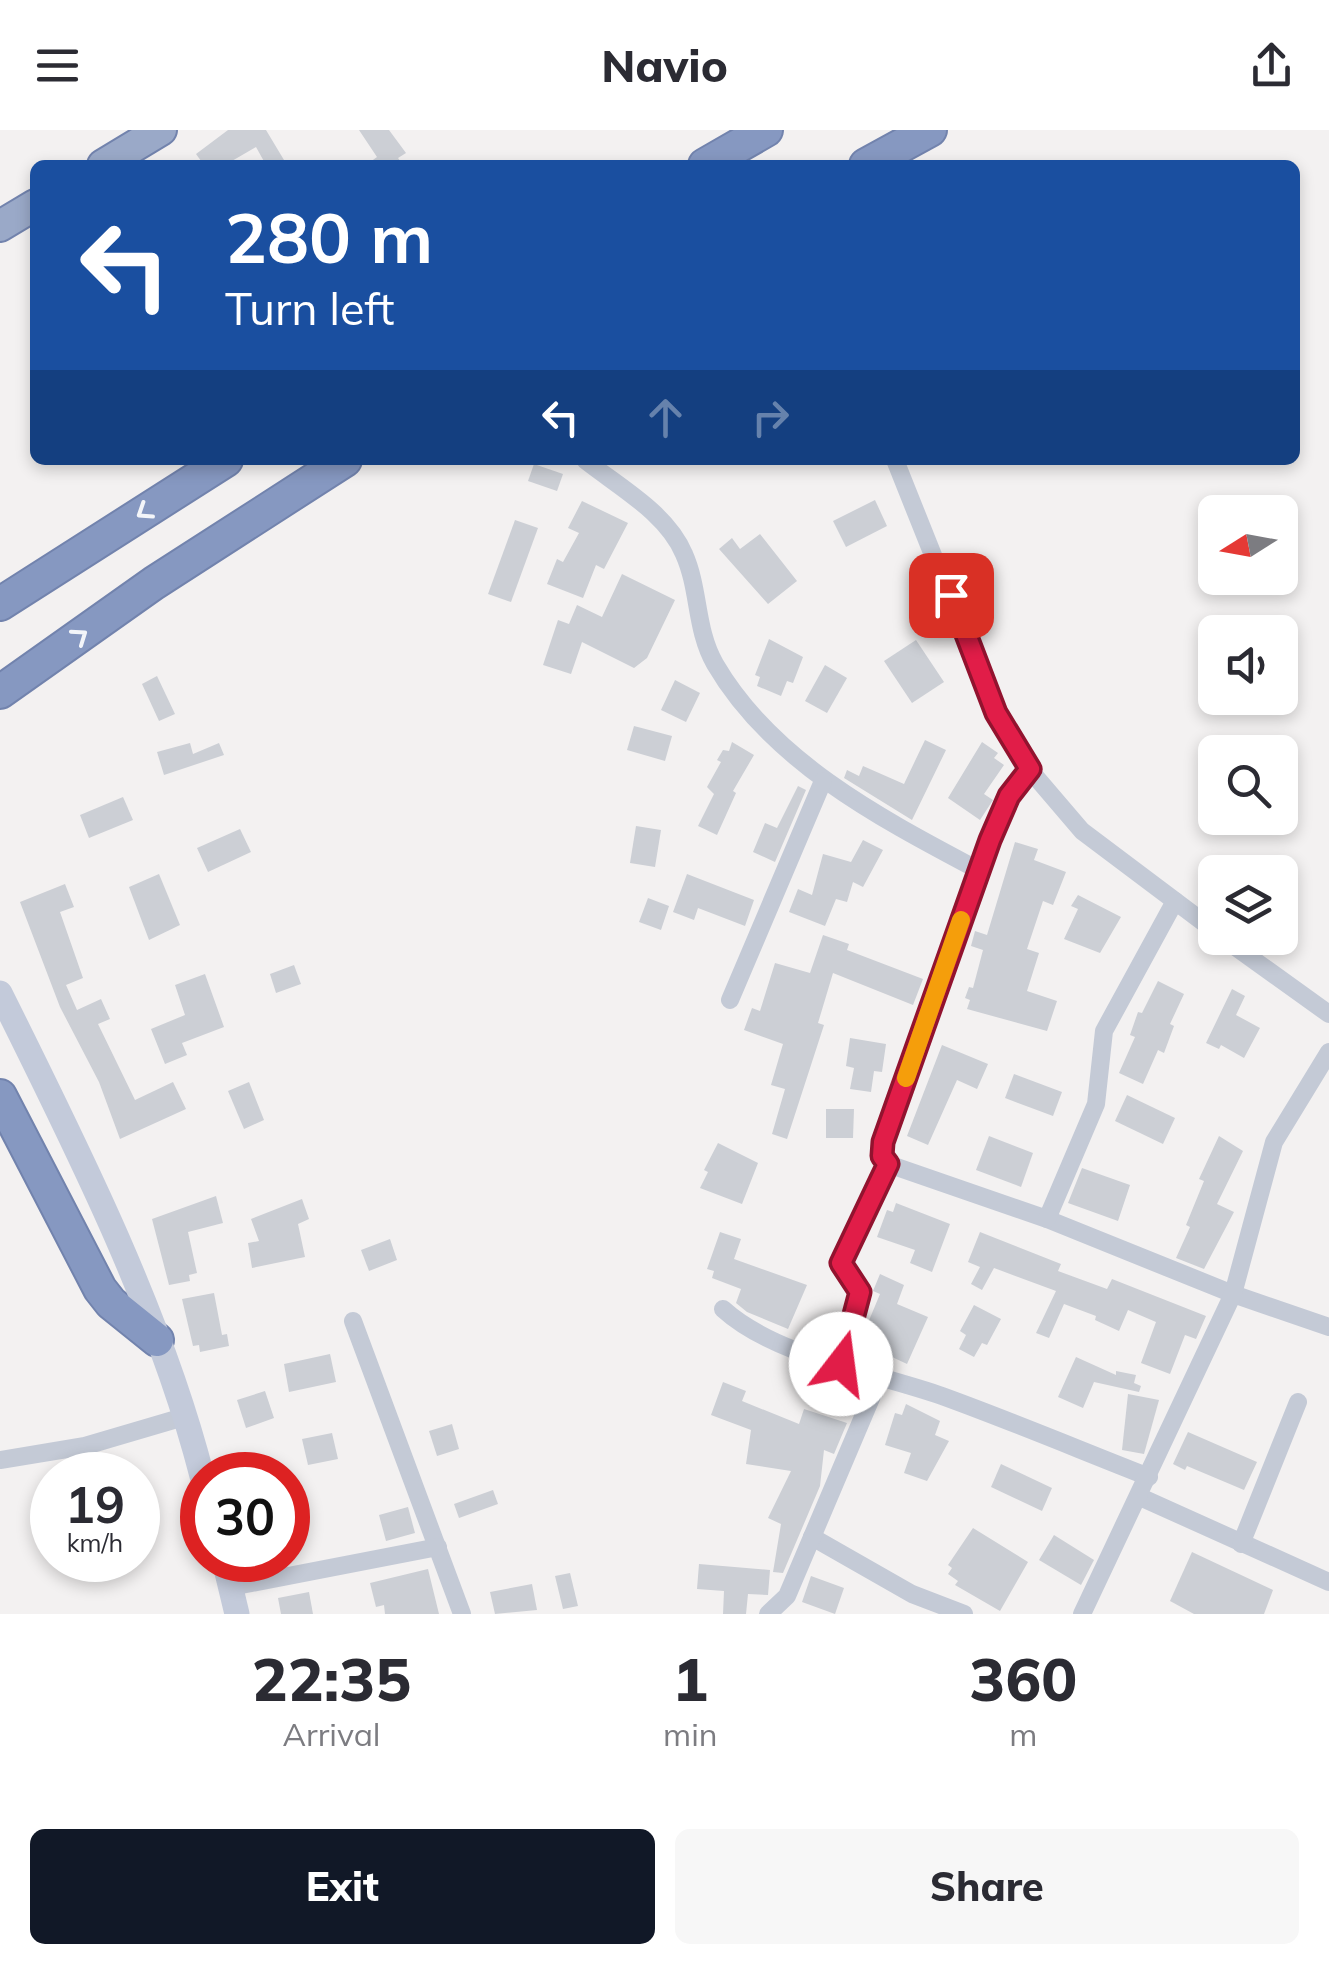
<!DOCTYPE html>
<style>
:root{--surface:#fff;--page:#f7f7f7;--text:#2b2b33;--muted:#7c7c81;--accent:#111827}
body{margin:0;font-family:Mulish,sans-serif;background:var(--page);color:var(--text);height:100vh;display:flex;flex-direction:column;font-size:38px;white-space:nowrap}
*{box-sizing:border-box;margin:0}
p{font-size:32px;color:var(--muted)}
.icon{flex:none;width:55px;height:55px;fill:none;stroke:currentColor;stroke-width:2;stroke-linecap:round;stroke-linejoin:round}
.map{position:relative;height:1484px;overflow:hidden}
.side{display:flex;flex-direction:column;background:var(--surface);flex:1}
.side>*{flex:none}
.top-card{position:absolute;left:30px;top:30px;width:1270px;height:305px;border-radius:15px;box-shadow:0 5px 15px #0003;background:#1a4fa0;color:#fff;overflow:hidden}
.needle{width:65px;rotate:259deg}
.buttons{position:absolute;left:1198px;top:365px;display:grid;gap:20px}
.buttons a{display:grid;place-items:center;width:100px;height:100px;border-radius:15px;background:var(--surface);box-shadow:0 5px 15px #0003;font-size:50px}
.speed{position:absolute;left:30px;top:1322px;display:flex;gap:20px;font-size:50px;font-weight:700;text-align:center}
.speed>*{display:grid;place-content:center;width:130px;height:130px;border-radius:50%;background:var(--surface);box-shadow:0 5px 15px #0003;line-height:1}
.speed small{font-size:25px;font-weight:400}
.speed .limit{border:15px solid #d22;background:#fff;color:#111}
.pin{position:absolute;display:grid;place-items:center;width:85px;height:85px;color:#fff;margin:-42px;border-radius:20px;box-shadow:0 5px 15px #0006}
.me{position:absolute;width:110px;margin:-55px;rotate:15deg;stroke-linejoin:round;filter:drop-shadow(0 0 8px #0008)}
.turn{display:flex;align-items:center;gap:35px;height:210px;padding:0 30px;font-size:45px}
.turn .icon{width:130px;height:130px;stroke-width:2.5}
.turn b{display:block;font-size:70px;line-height:85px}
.lanes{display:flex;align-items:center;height:95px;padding:0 30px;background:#0003;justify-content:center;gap:50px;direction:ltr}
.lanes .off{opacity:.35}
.eta{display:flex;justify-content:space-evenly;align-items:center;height:170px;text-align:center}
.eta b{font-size:60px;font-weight:800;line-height:70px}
.cta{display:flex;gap:20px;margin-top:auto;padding:20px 30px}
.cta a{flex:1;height:115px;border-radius:15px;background:var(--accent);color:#fff;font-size:40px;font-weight:800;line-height:115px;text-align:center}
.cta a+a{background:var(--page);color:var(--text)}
header{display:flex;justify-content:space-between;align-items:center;height:130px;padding:0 30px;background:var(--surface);font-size:45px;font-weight:800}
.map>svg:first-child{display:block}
.building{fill:#cccfd5}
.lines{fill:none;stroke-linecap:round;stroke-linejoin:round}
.trunk-casing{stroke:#7283ad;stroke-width:34}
.motorway-casing{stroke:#7283ad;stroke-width:36}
.minor{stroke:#c4cad6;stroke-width:18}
.secondary{stroke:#c3cada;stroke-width:25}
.trunk{stroke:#9aa9c8;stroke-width:30}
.motorway{stroke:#8698c1;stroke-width:32}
.oneway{stroke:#f3f5f9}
.route-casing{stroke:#92132f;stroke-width:25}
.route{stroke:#e11d48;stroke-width:18}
.slow{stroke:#f59e0b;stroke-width:18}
</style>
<header><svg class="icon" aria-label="menu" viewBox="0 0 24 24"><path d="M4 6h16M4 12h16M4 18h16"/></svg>Navio<svg class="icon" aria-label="share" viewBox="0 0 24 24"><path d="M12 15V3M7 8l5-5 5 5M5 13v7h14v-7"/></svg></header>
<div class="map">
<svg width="1329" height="1484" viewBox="0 0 1329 1484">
<rect width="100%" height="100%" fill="#f3f1f1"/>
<g class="building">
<polygon points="228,0 266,0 287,35 266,35 256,17 225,35 204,35 196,24"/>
<polygon points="359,0 389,0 406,23 398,28 403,35 366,35 377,27"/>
<polygon points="534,334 563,344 557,361 528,351"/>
<polygon points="875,370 887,396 846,417 833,391"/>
<polygon points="582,371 628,393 604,439 596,435 583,468 547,454 557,429 563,432 579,403 568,398"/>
<polygon points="515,390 538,398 511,472 488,464"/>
<polygon points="760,404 797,451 768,474 719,419 732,408 740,419"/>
<polygon points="622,444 675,470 647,528 634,538 582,512 571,544 543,535 558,490 569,494 577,475 602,487"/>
<polygon points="769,509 803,527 793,553 787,551 781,566 757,556 760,547 755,545"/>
<polygon points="916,510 944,552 912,573 884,531"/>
<polygon points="825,535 847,548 827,583 805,571"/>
<polygon points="157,546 175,584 159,591 142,554"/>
<polygon points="675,550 700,563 686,592 661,580"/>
<polygon points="634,596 672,606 665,631 627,620"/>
<polygon points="925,610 946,620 912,690 844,648 847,640 859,646 863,636 904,654"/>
<polygon points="732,612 754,625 733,661 736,663 717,705 698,696 714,664 707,657 721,632 717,630 723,620 729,621"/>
<polygon points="982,612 998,623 994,628 1004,635 984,664 993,670 980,690 948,668"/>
<polygon points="190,613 193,624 219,613 224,625 164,645 157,622"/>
<polygon points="798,656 806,660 775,732 753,722 765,693 777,698"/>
<polygon points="123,667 133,690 89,708 80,685"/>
<polygon points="636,696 661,700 655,737 630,733"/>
<polygon points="240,699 251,722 208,742 197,718"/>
<polygon points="863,710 883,720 863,757 853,752 847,772 836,769 825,796 789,782 798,759 812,765 823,724 851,732"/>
<polygon points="1015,712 1038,719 1034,730 1066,742 1053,775 1043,771 1027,819 1039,823 1027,861 1057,871 1047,901 967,879 970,870 965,868 969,857 973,858 983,820 971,816 975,801 987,805"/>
<polygon points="159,744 180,795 149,810 129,757"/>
<polygon points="687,744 754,770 745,796 698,778 694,790 673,782"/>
<polygon points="65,754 74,777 60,782 83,848 66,855 77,880 101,869 110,889 98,894 135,970 173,952 186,979 120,1009 99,952 60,877 20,772"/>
<polygon points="1078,765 1121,787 1100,823 1064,809 1078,779 1071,776"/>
<polygon points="648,768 669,776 661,800 639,792"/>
<polygon points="823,805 849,814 847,820 923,849 913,875 833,843 818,893 824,895 787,1009 772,1004 785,959 771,955 783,914 744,900 752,878 760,881 775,833 810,843"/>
<polygon points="294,835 301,854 276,863 270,844"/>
<polygon points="205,844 224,897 182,913 187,925 165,934 151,899 185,885 175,855"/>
<polygon points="1158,851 1184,864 1170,894 1174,896 1164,923 1158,920 1143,954 1119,943 1135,907 1130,905 1138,882 1142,883"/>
<polygon points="1232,859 1245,866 1236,885 1260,898 1244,928 1221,915 1219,919 1206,913"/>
<polygon points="850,908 886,914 882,942 874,941 871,962 850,959 854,938 846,936"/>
<polygon points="942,915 988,934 977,959 957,950 928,1015 907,1006"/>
<polygon points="1014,944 1062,962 1053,986 1005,968"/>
<polygon points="249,952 264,990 244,999 228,961"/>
<polygon points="1127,965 1175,988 1163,1014 1115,991"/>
<polygon points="826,979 854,979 853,1008 826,1008"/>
<polygon points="989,1006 1033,1023 1021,1057 976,1040"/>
<polygon points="1219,1006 1243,1021 1217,1074 1234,1082 1204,1139 1176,1128 1190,1097 1186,1095 1204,1051 1199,1049"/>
<polygon points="718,1013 758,1033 742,1074 700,1058 708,1042 704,1040"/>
<polygon points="1082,1038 1130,1055 1118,1091 1068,1073"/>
<polygon points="216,1066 223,1093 188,1102 197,1143 189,1145 190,1151 169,1155 152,1089"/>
<polygon points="302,1069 309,1089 298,1094 305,1127 252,1138 248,1113 259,1111 251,1089"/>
<polygon points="896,1073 950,1094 932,1142 910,1133 915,1120 877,1107 887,1080 893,1082"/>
<polygon points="720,1102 741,1109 734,1129 807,1155 788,1199 747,1182 736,1173 741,1159 712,1148 714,1141 707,1139"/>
<polygon points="980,1102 1061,1134 1058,1141 1107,1159 1112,1149 1206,1186 1196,1209 1185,1205 1170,1244 1141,1233 1156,1192 1128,1180 1119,1201 1095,1190 1096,1186 1064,1174 1049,1208 1036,1203 1056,1161 994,1138 982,1160 971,1154 980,1137 968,1132"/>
<polygon points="390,1109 397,1130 369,1141 361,1120"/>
<polygon points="880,1144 904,1155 897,1174 928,1187 907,1234 860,1212 880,1164 873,1161"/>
<polygon points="214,1163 222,1205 227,1204 229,1216 200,1222 199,1215 193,1216 182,1169"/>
<polygon points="974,1175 1001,1189 987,1215 982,1213 974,1227 959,1219 966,1205 960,1201"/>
<polygon points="330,1224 336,1252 289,1262 284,1234"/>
<polygon points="1076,1227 1116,1245 1116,1241 1136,1245 1134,1253 1141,1256 1139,1262 1094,1252 1083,1278 1058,1267"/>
<polygon points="723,1252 746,1261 742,1271 799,1294 804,1279 847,1293 834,1324 824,1320 820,1356 783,1443 773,1442 781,1394 768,1388 791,1341 746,1334 751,1300 711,1285"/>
<polygon points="265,1261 274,1288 246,1298 237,1270"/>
<polygon points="1128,1264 1159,1270 1144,1324 1122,1320"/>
<polygon points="906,1274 940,1291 935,1305 949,1311 927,1351 904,1343 911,1323 885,1315 895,1283 902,1285"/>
<polygon points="452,1294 459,1319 437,1326 429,1301"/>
<polygon points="1188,1302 1257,1332 1244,1360 1187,1336 1185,1340 1173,1334"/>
<polygon points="332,1303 338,1329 308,1335 302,1309"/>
<polygon points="1001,1334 1052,1358 1042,1381 991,1357"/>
<polygon points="493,1360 498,1374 459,1388 454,1374"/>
<polygon points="408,1377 415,1403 386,1411 379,1385"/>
<polygon points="973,1398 1028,1432 1000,1481 955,1455 958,1451 948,1444 952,1438 948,1435"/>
<polygon points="1054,1405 1094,1430 1081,1455 1039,1430"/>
<polygon points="1192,1422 1273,1460 1264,1484 1194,1484 1170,1471"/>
<polygon points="699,1434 770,1440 768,1465 748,1464 746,1484 723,1484 724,1461 697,1459"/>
<polygon points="428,1439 439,1484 385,1484 384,1475 376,1477 370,1453"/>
<polygon points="570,1443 578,1476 563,1479 555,1446"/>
<polygon points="811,1446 844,1458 835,1484 802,1472"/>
<polygon points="532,1454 537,1480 495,1484 490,1462"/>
<polygon points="309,1462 313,1484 281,1484 278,1468"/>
</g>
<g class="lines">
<g class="trunk-casing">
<g id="trunk">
<polyline points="103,35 161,0"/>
<polyline points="0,96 35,75"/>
</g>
</g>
<g class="motorway-casing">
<g id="motorway">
<polyline points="705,35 766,0"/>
<polyline points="866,35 930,0"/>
<polyline points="0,474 226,330"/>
<polyline points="0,562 154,453 345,330"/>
<polyline points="0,966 100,1159 111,1173 157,1210"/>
</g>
</g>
<g class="minor">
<path d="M585,330C619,357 667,383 684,424C700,460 695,499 715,534C772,632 882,689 978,740"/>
<polyline points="895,330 996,583 1029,639 1082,701 1215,801"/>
<polyline points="1029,639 1001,681 883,1012 882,1026 888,1034 1047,1089 1233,1164 1329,1197"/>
<polyline points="1223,808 1329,884"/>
<polyline points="730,870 823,651"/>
<polyline points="1047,1089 1096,974 1104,901 1175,771"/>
<path d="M723,1179C776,1227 874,1242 942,1266C1011,1291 1080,1320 1149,1347"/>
<polyline points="353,1191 462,1484"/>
<polyline points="841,1234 860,1162 841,1133 888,1034"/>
<polyline points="0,1330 85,1316 187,1286"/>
<polyline points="1140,1367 1329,1452"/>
<polyline points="812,1407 912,1464 964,1484"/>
<polyline points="1241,1414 1298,1272"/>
<polyline points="231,1457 438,1417"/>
<polyline points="768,1484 787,1466 880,1247"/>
<polyline points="1082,1484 1233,1164 1274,1012 1329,922"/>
</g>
<g class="secondary">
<path d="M0,863C75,1014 160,1182 202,1346"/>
<polyline points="224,1430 237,1484"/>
</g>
<use href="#trunk" class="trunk"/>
<use href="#motorway" class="motorway"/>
</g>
<defs><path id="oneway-chevron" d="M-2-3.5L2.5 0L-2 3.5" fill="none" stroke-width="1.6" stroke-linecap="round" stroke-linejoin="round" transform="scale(2.5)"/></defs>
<g class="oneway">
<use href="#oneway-chevron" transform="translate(144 382) rotate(147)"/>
<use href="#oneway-chevron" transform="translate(80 506) rotate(-35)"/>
</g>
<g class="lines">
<g class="route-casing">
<polyline id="route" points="841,1234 860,1162 841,1133 888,1034 882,1026 883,1012 990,710 1009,666 1030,639 996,583 951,465"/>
</g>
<use href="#route" class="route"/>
<polyline class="slow" points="906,948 961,790"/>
</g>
</svg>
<div class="buttons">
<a><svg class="needle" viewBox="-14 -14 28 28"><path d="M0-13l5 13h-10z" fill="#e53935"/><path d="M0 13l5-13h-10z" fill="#7c7c81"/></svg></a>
<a><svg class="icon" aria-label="sound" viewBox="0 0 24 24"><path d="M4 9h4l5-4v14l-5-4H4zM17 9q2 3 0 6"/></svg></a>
<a><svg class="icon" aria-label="search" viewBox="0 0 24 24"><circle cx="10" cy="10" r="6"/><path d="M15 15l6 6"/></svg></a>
<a><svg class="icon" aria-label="layers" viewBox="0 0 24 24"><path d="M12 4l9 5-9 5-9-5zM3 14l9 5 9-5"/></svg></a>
</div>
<div class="speed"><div>19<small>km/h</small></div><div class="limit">30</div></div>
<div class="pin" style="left:951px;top:465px;background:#d93025"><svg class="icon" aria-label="arrive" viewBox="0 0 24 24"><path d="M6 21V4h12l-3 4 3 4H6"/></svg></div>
<svg class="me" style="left:841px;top:1234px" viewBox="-20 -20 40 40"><circle r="19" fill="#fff"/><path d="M0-13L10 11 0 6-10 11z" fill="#e11d48"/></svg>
<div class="top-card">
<div class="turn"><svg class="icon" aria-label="left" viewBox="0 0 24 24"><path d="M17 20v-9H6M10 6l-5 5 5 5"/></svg><div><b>280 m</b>Turn left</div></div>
<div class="lanes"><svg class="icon" aria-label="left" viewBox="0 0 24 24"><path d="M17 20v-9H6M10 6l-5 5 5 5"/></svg><svg class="icon off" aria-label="ahead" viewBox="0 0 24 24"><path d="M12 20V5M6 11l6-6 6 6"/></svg><svg class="icon off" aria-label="right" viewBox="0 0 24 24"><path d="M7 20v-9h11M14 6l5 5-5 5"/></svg></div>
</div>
</div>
<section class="side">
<div class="eta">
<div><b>22:35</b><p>Arrival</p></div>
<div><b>1</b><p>min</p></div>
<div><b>360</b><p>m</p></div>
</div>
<div class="cta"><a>Exit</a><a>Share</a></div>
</section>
